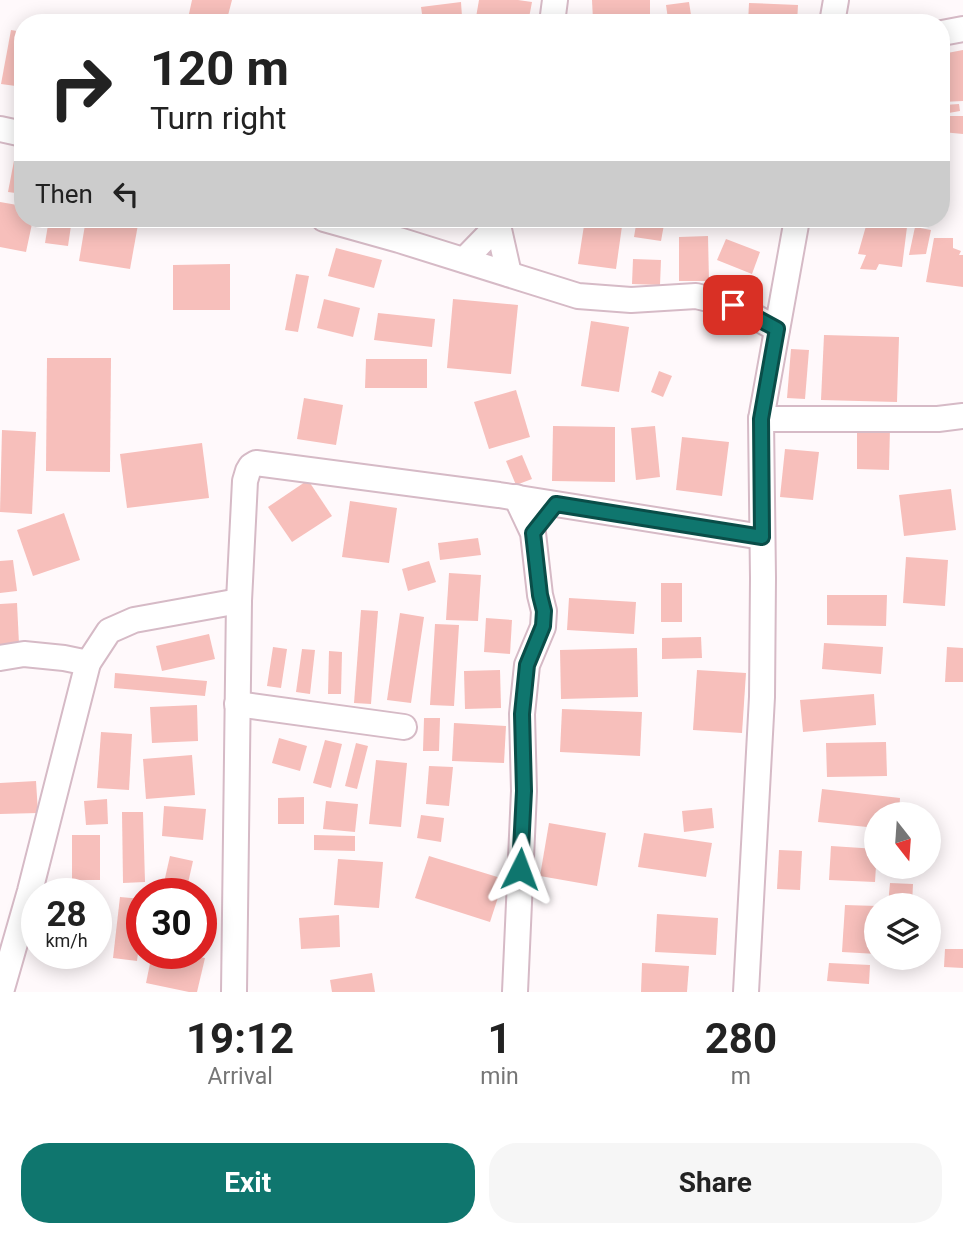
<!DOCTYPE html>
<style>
:root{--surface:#fff;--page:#f6f6f6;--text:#222;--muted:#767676;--accent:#0f766e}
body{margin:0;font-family:Roboto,sans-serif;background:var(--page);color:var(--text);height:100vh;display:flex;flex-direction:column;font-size:26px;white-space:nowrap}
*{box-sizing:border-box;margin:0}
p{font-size:23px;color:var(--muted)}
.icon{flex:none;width:38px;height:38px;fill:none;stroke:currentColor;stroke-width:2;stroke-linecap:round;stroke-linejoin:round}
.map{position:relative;height:992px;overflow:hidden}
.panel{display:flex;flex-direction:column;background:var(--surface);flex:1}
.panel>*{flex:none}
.hud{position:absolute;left:14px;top:14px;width:936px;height:214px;border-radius:28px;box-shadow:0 4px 18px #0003;background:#fff;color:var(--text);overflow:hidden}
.needle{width:46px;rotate:163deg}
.tools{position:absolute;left:864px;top:802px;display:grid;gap:14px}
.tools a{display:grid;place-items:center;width:77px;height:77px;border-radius:50%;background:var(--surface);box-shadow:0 4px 18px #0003;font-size:35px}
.speed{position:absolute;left:21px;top:878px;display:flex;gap:14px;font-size:35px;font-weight:700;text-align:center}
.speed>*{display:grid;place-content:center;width:91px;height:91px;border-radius:50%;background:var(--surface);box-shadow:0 4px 18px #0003;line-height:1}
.speed small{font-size:18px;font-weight:400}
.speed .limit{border:10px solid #d22;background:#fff;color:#111}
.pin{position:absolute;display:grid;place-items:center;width:60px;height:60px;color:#fff;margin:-30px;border-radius:14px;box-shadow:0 4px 10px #0006}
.me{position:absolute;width:77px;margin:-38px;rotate:3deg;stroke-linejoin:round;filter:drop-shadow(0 0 5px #0008)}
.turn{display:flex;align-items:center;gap:24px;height:147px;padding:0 21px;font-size:32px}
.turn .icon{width:91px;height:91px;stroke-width:2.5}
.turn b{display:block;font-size:49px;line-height:60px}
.then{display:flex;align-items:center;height:66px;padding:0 21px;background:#0003;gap:14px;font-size:26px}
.eta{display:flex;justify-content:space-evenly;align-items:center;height:119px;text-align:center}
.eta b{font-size:42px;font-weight:700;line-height:49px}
.button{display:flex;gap:14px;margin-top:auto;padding:14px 21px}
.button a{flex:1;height:80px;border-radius:28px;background:var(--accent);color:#fff;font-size:28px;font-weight:700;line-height:80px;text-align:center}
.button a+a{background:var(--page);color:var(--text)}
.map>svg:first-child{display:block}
.building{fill:#f7bfbb}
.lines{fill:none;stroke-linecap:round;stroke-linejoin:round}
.minor-casing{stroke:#d6bac6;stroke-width:28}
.minor{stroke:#fff;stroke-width:24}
.route-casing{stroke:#0a4d48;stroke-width:18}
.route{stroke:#0f766e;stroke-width:12}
</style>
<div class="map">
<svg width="963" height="992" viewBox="0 0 963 992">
<rect width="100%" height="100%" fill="#fff9fb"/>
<g class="building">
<polygon points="192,0 232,0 226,23 187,23"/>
<polygon points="479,0 518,0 532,2 528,23 475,23"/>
<polygon points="592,0 650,0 650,18 593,20"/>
<polygon points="461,2 462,17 423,21 421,7"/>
<polygon points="689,2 691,15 668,19 666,5"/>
<polygon points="749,3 798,5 797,23 748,23"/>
<polygon points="11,30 23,32 23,87 1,84"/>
<polygon points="963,50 963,101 942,102 942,54"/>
<polygon points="959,104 960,111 943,114 944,105"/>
<polygon points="943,116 963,116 963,134 942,132"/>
<polygon points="17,145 23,146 23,194 8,192"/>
<polygon points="0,202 23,206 23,219 33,219 26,252 0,247"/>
<polygon points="49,219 72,219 68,246 45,243"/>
<polygon points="86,219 139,219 130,269 79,261"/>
<polygon points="585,219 623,219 616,269 578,264"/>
<polygon points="637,219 665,219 661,241 634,237"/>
<polygon points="695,219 757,219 757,221 696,225"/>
<polygon points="868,219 908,219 902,267 879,264 876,270 860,269 866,255 858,254"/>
<polygon points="915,227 931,230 926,254 909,255"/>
<polygon points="708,236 709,281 679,281 679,237"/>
<polygon points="934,238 953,238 953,248 961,251 959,255 963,255 963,287 926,282"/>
<polygon points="726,239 760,252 752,274 717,260"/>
<polygon points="336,248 382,260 374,288 328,276"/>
<polygon points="633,259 661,260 660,285 632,284"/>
<polygon points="230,264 230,310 173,310 173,265"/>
<polygon points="296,274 309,276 298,332 285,330"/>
<polygon points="324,299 360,308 353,337 317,328"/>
<polygon points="453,299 518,305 511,374 447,368"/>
<polygon points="378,313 435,319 432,347 374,340"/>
<polygon points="591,321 629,327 619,392 581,386"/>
<polygon points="824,335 899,337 897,402 821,400"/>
<polygon points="791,349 809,350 805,399 787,398"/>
<polygon points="47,358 111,358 110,472 46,471"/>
<polygon points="366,359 427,359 427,388 365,388"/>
<polygon points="659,371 672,376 663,397 651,392"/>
<polygon points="516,390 530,437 489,449 474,402"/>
<polygon points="304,398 343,405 336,445 297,439"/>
<polygon points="553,426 615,427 615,482 552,481"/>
<polygon points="655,426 660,477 636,480 631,428"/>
<polygon points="857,427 890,427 889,470 857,469"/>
<polygon points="2,430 36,432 32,514 0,512"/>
<polygon points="682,437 729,442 722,496 676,490"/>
<polygon points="202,443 209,498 127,508 120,454"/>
<polygon points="785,449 819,452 813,500 780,497"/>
<polygon points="522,455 532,479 516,485 506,461"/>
<polygon points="308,480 332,516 292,542 268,507"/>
<polygon points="951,489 956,530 904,536 899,495"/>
<polygon points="350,501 397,508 389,563 342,557"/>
<polygon points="64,513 80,560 33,576 17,530"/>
<polygon points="478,538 481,555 440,560 438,543"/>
<polygon points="906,557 948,560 945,606 903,603"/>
<polygon points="13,560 17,591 0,593 0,561"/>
<polygon points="429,561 436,582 408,591 402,569"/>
<polygon points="449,573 481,575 478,621 446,620"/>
<rect x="661" y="583" width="21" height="39"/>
<polygon points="827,595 887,595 886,626 827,625"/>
<polygon points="569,598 636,602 634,634 567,630"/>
<polygon points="17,603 19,644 0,645 0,604"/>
<polygon points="361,610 378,611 371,704 354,703"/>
<polygon points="400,613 424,617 411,703 387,700"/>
<polygon points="486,618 512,620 510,654 484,652"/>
<polygon points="435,624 459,625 454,706 430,705"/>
<polygon points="209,634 215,659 162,671 156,646"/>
<polygon points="701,637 702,658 662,659 662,638"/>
<polygon points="824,643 883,647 881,674 822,669"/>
<polygon points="273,647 287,649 281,688 267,686"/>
<polygon points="947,647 963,648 963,682 945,682"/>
<polygon points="637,648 638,697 561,699 560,650"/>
<polygon points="302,649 315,650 310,694 296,692"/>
<polygon points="329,651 342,652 341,694 328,694"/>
<polygon points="500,670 501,708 465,709 464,671"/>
<polygon points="697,670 746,673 742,733 693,730"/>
<polygon points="115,673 207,681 205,696 114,688"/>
<polygon points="874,694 876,725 803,732 800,700"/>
<polygon points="197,705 198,741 152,743 150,707"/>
<polygon points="562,709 642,712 640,756 560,752"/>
<polygon points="424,718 440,718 439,751 423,751"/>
<polygon points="454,723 506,726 504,763 452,761"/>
<polygon points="101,732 132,734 129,790 97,788"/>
<polygon points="279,738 307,746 300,771 272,763"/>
<polygon points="325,740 342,744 331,788 313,783"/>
<polygon points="886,742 887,776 827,777 826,743"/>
<polygon points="356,743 368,746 357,789 345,786"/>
<polygon points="192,755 195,795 146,799 143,759"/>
<polygon points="376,760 407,763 401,827 369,824"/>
<polygon points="429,766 453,767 449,806 426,804"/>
<polygon points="36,781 38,813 0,814 0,783"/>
<polygon points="822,789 900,798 899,814 877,814 877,828 818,822"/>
<polygon points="304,797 304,824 278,824 278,798"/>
<polygon points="107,799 108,824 86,825 84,801"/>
<polygon points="326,801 358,804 355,832 323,829"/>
<polygon points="164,806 206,809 203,840 162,836"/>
<polygon points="712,808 714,828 684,832 682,811"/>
<polygon points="122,812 143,812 145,882 123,883"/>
<polygon points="421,815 444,818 441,842 417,838"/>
<polygon points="549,823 606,833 597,886 540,876"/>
<polygon points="644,833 712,843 706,877 638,867"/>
<rect x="72" y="835" width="28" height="45"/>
<polygon points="314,835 355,836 355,851 314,850"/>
<polygon points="831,846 877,849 875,882 829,880"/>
<polygon points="779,850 802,851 800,890 777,889"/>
<polygon points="170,856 193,861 186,892 163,887"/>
<polygon points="429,856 504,879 490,922 415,898"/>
<polygon points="338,859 383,862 379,908 334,905"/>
<polygon points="890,883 913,884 912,905 888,905"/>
<polygon points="120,897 142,899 142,923 137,961 113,958"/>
<polygon points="845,905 877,906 877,954 842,952"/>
<polygon points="657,914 718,918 716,955 655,952"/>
<polygon points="339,915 340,947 301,949 299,918"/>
<polygon points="945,949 963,949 963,968 944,967"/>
<polygon points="152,954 185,954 205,958 197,992 189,992 146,983"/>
<polygon points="642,963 689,966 687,992 641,992"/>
<polygon points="829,963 870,965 869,984 827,981"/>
<polygon points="372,973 375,992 332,992 330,980"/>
</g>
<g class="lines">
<g class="minor-casing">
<g id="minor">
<polyline points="552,23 555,0"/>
<polyline points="832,23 836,0"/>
<polyline points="942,33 963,29"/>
<polyline points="0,129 23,134"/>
<polyline points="324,219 399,240 578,296 631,300 696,296 733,305 777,329"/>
<polyline points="498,225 509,274"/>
<polyline points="464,260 498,225 500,219"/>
<polyline points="761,419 938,419 963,416"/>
<polyline points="0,658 24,654 64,658 88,663 109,631 134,620 239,601"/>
<polyline points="237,704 404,727"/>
<polyline points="1,992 30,891 88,663"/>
<polyline points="234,992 239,601 245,481 248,471 251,466 256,463 499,495 762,537"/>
<polyline points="515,992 524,791 522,714 527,665 543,627 544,611 540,595 533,533 516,497"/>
<polyline points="746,992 762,697 763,578 761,419 797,219"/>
</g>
</g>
<use href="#minor" class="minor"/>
</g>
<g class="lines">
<g class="route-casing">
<polyline id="route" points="520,869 524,791 522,714 527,665 543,626 544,611 540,595 533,533 556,504 762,537 761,419 777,329 733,305"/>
</g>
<use href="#route" class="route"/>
</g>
</svg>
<div class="tools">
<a><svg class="needle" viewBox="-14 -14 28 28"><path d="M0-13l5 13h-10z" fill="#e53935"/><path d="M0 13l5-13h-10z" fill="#767676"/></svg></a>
<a><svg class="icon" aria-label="layers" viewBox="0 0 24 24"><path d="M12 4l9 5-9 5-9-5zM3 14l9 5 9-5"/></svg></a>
</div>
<div class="speed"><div>28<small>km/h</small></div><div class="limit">30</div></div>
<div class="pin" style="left:733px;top:305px;background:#d93025"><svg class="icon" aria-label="arrive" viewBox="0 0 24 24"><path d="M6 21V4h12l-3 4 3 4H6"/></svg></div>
<svg class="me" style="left:520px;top:869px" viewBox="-20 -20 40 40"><path d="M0-17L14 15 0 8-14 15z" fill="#0f766e" stroke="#fff" stroke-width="4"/></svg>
<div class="hud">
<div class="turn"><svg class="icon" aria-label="right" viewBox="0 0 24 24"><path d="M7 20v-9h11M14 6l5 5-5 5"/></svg><div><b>120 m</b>Turn right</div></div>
<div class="then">Then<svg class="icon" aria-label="left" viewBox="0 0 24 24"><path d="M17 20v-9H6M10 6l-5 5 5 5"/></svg></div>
</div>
</div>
<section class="panel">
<div class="eta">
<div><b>19:12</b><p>Arrival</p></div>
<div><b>1</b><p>min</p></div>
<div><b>280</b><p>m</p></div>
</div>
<div class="button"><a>Exit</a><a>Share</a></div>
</section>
